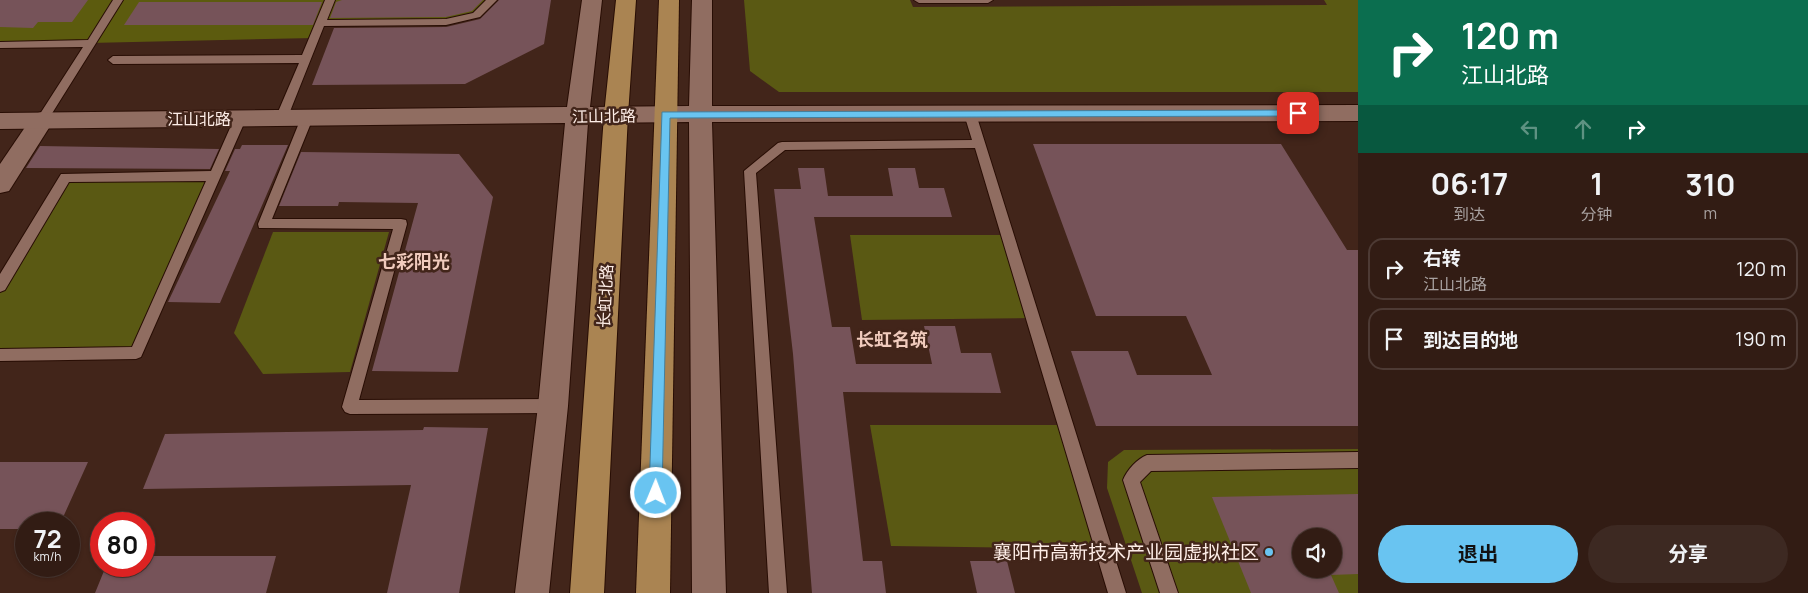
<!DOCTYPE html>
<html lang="zh">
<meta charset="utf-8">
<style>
:root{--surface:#321c14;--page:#3d2922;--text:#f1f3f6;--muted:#a8a1a0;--line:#4d3a34;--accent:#69c4f1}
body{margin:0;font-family:Manrope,"Noto Sans SC",sans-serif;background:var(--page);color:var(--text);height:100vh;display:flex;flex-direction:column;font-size:19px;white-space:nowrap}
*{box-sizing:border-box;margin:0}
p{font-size:16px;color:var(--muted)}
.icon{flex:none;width:28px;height:28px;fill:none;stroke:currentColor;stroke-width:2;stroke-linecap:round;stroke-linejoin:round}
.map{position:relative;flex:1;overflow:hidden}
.side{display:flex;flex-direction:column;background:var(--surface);width:450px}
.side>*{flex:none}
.guide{background:#0b6e4f;color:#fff;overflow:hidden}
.controls{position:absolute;left:1292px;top:528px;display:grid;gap:10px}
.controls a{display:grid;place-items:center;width:50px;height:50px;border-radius:50%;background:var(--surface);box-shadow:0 1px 4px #0004,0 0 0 1px var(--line);font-size:25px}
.speed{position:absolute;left:15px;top:512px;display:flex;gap:10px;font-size:25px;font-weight:700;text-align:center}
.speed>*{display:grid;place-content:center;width:65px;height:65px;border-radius:50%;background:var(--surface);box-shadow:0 1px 4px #0004,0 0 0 1px var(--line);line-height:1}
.speed small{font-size:12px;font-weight:400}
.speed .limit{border:8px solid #d22;background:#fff;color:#111}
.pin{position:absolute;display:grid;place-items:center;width:42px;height:42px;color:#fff;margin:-21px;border-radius:10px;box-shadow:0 2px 8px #0006}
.me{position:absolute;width:55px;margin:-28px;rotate:1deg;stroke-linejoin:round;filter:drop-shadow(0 0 4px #0008)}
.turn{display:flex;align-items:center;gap:18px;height:105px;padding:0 20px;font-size:22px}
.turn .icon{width:65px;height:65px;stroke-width:2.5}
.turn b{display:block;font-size:35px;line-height:42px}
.lanes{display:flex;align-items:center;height:48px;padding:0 20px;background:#0003;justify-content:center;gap:25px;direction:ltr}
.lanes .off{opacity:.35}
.eta{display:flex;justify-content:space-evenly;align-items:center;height:85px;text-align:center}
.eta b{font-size:30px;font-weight:700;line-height:35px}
.primary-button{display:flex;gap:10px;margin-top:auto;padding:10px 20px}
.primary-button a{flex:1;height:58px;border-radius:30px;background:var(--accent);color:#111;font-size:20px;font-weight:700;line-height:58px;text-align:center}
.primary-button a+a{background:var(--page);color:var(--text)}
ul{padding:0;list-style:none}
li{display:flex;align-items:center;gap:15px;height:62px;margin:0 10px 8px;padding:0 10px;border:2px solid var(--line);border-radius:15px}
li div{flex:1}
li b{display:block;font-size:19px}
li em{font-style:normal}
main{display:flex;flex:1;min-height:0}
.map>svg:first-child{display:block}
.green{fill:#5a5913;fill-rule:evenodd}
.forest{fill:#5c5b0e}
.building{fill:#765359;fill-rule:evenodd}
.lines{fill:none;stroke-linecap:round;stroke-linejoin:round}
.service-casing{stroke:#280d04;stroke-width:2}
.minor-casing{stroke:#280d04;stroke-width:2}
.tertiary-casing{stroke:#280d04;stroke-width:2}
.trunk-casing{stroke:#280d04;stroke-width:2}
.service{fill:#906d61;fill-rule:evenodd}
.minor{fill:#906d61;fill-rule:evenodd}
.tertiary{fill:#906d61;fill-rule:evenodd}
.trunk{fill:#aa8452;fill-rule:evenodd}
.route{fill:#69c4f1;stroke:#447f9d}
.poi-dot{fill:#69c4f1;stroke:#42251a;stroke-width:2}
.labels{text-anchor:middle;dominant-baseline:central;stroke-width:5;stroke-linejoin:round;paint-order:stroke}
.street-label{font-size:16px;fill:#fdede7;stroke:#42251a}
.neighbourhood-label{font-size:18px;font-weight:bold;fill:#f1cbbd;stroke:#42251a}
.near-poi-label{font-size:19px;fill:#fdede7;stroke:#42251a;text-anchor:end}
</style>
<main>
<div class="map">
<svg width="1358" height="593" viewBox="0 0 1358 593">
<rect width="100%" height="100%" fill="#42251a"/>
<g class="green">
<polygon points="744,0 910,0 913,7 1327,5 1324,0 1358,0 1358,92 779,92 750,71"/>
<polygon points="215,176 136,353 0,355 0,286 65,177"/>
<polygon points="273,232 389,232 350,372 263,374 234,333"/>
<polygon points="850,235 1007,235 1033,318 862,320"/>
<polygon points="870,425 1065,425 1103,549 891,546"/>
<path d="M1358,449V593H1142L1107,488L1108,462L1124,450ZM1301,536H1334V569H1301Z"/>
</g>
<polygon class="forest" points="0,0 492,0 476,15 446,22 320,23 314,38 0,45"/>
<g class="building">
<polygon points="0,0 88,0 72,22 38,22 33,28 0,27"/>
<polygon points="342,0 483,0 472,11 446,17 330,18 336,2"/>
<polygon points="499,0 551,0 544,44 465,84 312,85 334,28 446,27 480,19"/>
<polygon points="139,2 322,2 313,25 124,25"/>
<polygon points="1033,144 1281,144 1347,250 1358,250 1358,426 1096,426 1071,351 1128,351 1137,375 1212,375 1186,316 1096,316"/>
<polygon points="242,145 288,145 220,303 168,302 230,171 225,171 235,149 240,149"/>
<polygon points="40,146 219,149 210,169 26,168"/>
<polygon points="301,152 459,154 493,197 458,372 372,371 418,203 339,202 338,206 279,206"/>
<polygon points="798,168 824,168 828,196 893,196 888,168 915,168 919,188 944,188 952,217 814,217 832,327 850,327 856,364 932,364 924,326 955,326 961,353 991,353 1001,393 843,392 863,561 882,561 886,593 812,593 793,354 774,189 801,189"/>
<polygon points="424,427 488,428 459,593 387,593 411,485 143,489 165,434 423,430"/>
<polygon points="0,462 88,462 60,524 26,524 26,529 0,529"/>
<path d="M1358,494V574L1331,575L1339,593H1251L1212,497ZM1301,536H1334V569H1301Z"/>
<polygon points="144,556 276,556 266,593 95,593 106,566 144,566"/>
<polygon points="970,561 1007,561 1015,593 977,593"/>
</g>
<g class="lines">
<g class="service-casing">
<g id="service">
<polygon points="113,0 123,0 46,123 38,123 36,120 38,117 83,47 0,48 0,42 88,40"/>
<polygon points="325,0 335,0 327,20 446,19 473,13 486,0 497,0 480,17 446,25 324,26 287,119 281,123 275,119 299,63 113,64 108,60 113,56 302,55"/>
<polygon points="914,0 993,0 988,3 919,3"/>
<polygon points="970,110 976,114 1126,593 1108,593 975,148 785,150 756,173 787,593 769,593 744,171 778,143 782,142 972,140 964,114"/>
<polygon points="307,114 313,118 272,219 401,219 406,220 407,224 359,400 553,399 558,401 561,406 558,411 553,413 350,414 345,412 342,407 393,229 259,228 258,224 301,118"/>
<polygon points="240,115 246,119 141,357 136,359 0,361 0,349 132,347 206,181 69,182 5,290 0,292 0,274 61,174 211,171 234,119"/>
<path d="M1358,452V468L1151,471L1140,482L1178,593H1160L1123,480C1127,470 1137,459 1147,455Z"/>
</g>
</g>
<g class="minor-casing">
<polygon id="minor" points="42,112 50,114 54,120 9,191 0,193 0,164 34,114"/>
</g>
<g class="tertiary-casing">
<polygon id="tertiary" points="582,0 602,0 590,107 689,106 692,0 712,0 712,106 1358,105 1358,121 712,122 726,593 692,593 689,122 588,123 568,406 549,593 515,593 538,406 565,123 0,129 0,113 567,107"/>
</g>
<g class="trunk-casing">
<g id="trunk">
<polygon points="616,0 636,0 628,115 604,593 570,593 604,115"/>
<polygon points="659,0 679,0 670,593 636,593"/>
</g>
</g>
<use href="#service" class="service"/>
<use href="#minor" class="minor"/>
<use href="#tertiary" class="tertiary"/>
<use href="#trunk" class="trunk"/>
</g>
<polygon class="route" points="1298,110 1303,113 1298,116 670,118 662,493 660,498 656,500 651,498 649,493 662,112"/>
<circle class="poi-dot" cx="1269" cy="552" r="5"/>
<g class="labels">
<g class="street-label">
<text transform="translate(604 116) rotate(-1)">江山北路</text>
<text x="199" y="119">江山北路</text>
<text transform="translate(605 296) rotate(-87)">长虹北路</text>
</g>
<g class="neighbourhood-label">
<text x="414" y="261">七彩阳光</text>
<text x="892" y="339">长虹名筑</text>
</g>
<g class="near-poi-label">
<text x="1259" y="552">襄阳市高新技术产业园虚拟社区</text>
</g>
</g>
</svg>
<div class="controls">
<a><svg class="icon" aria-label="sound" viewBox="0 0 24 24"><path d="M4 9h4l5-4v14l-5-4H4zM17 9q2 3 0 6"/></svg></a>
</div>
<div class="speed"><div>72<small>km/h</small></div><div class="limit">80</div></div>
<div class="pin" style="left:1298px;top:113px;background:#d93025"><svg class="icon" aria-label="arrive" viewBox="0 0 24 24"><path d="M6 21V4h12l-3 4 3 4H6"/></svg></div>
<svg class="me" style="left:656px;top:493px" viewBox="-20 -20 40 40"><circle r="17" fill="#69c4f1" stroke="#fff" stroke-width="3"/><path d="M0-11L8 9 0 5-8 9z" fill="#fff"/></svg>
</div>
<section class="side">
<div class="guide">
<div class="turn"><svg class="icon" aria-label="right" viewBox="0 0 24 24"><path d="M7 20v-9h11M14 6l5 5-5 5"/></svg><div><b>120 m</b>江山北路</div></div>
<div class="lanes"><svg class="icon off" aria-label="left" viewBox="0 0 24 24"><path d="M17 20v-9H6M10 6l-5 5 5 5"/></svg><svg class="icon off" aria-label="ahead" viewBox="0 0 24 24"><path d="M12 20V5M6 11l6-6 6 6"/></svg><svg class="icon" aria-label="right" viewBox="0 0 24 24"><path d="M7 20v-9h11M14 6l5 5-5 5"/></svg></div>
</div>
<div class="eta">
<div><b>06:17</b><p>到达</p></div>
<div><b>1</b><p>分钟</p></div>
<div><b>310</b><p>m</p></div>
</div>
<ul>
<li><svg class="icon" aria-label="right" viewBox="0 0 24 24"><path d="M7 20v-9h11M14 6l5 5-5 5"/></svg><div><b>右转</b><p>江山北路</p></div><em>120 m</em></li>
<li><svg class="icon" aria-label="arrive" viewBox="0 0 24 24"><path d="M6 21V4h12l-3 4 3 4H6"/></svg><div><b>到达目的地</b></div><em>190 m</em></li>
</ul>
<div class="primary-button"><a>退出</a><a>分享</a></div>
</section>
</main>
